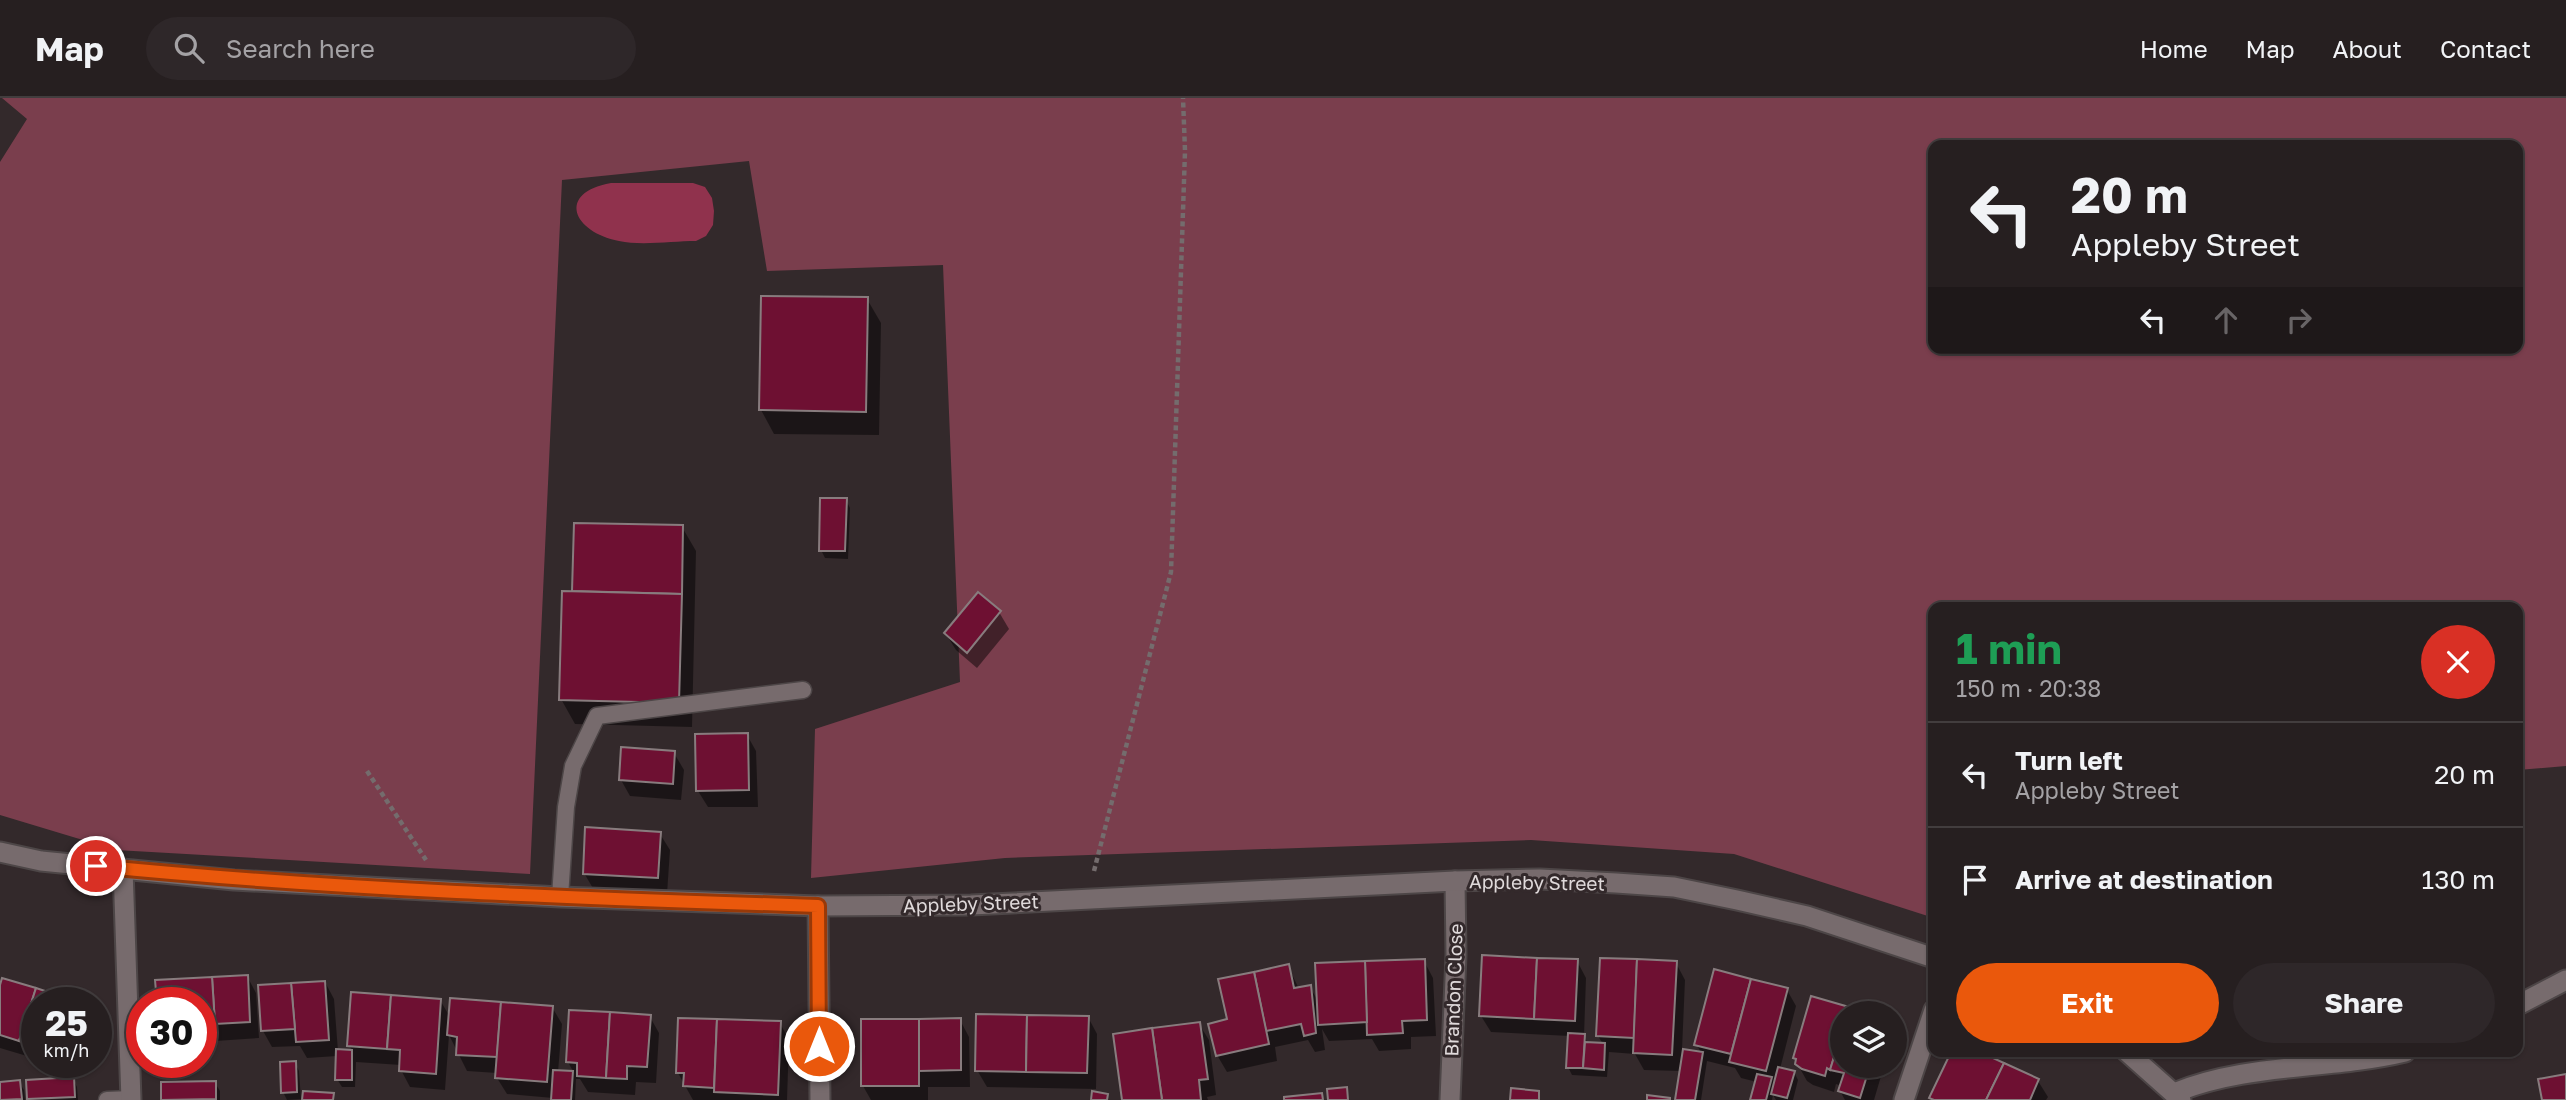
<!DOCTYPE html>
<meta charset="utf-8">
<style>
:root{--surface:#261f20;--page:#2e2729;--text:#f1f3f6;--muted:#a4a2a5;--line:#423d3e;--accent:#ea580c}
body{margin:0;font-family:"Golos Text",sans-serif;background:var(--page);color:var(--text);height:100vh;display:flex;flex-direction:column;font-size:26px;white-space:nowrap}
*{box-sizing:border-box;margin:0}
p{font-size:23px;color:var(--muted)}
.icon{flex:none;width:38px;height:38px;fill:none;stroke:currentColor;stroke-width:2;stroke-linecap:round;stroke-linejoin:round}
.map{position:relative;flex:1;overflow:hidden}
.drawer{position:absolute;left:1928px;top:504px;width:595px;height:455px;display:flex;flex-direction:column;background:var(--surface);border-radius:14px;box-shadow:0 2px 5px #0004,0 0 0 2px var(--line)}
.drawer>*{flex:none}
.hud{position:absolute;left:1928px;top:42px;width:595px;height:214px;border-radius:14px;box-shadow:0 2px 5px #0004,0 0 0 2px var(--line);background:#261f20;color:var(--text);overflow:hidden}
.controls{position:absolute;left:1830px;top:903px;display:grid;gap:14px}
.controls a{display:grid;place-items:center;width:77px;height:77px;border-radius:50%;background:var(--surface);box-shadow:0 2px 5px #0004,0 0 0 2px var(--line);font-size:35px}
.speed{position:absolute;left:21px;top:889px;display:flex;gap:14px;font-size:35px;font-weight:700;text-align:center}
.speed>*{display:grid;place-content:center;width:91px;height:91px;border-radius:50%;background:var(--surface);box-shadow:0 2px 5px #0004,0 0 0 2px var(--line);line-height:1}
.speed small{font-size:18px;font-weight:400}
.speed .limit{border:10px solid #d22;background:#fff;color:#111}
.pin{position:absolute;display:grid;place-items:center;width:60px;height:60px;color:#fff;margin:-30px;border:4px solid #fff;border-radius:50%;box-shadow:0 2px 7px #0007}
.me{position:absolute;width:77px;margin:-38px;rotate:0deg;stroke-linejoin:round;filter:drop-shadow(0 0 5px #0008)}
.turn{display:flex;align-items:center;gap:24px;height:147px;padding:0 28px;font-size:32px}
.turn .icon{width:91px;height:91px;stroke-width:2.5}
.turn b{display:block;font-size:49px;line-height:60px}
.lanes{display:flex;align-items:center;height:66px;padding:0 28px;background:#0003;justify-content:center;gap:35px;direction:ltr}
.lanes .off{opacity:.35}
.round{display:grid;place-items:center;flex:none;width:74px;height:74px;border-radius:37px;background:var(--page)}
.summary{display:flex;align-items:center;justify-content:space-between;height:119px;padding:0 28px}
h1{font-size:42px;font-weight:700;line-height:52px;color:#1e9e55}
.primary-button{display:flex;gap:14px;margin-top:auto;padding:14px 28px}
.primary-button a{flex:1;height:80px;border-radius:42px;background:var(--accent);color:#fff;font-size:28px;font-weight:700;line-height:80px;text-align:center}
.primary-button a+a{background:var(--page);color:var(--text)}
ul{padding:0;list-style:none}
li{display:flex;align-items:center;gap:21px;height:105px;padding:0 28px;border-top:2px solid var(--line)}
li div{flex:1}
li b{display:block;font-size:26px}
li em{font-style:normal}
header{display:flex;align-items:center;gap:42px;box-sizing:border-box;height:98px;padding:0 35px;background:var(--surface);border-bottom:2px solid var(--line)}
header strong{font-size:33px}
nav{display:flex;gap:38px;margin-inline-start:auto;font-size:24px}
.search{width:490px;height:63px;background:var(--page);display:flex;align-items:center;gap:18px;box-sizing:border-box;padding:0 24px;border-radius:38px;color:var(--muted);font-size:26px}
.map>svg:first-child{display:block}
.green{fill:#7a3e4d;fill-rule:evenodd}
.water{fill:#90324d}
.shadow{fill:#0007}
.building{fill:#6e1032;stroke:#887c7e;stroke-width:2}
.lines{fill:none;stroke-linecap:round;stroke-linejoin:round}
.service-casing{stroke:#4d4647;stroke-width:19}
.minor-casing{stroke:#4d4647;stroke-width:23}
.tertiary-casing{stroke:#4d4647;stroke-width:23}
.path{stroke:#746c6d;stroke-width:4.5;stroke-dasharray:5 3.5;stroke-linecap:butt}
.service{stroke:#776b6d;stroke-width:16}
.minor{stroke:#776b6d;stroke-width:19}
.tertiary{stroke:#776b6d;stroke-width:19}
.route-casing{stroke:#983908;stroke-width:18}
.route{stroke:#ea580c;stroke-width:12}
.labels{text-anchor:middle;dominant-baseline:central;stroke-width:6;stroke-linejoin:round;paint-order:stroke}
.street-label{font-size:19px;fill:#e0dadb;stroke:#33292b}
</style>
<header>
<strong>Map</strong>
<div class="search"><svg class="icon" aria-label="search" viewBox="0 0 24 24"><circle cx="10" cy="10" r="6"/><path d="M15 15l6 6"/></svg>Search here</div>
<nav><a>Home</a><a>Map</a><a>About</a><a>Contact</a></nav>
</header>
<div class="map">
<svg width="2566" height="1002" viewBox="0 0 2566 1002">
<rect width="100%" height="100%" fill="#33292b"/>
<path class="green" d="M2,0H2566V668L2518,672V509H1934V820L1734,756L1531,742L1005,760L811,780L815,631L960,584L943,167L767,173L749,63L562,82L530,776L116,752L0,717V64L27,21ZM1934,47H2518V250H1934Z"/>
<path class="water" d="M611,85H693L705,89L712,100L714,113L713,127L706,138L696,143C673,143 641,148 619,143C573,134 556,95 611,85Z"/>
<g class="shadow">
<polygon points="867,201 881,225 879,337 774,336 761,312"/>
<polygon points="846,402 850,410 848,461 825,460 821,452"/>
<polygon points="576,426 682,429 696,453 692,629 575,626 561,601 574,495"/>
<polygon points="999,514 1009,531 977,570 956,552 946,536"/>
<polygon points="747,637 756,653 758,709 708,709 698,693"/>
<polygon points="674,655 684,672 681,702 630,698 621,682"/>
<polygon points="660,736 670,752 667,796 594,792 584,775"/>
<polygon points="1424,863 1433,880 1436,938 1411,939 1411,951 1379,953 1372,941 1329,943 1322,931 1325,952 1315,954 1308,942 1275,949 1277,963 1227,974 1217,957 1229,923 1288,868 1299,891 1310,889 1319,905"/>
<polygon points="1577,863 1586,880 1584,938 1588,946 1603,946 1598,938 1676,865 1685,882 1682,952 1702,956 1696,946 1715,873 1787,892 1796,908 1780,971 1794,974 1798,982 1793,1002 1776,1002 1773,997 1772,1002 1752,1002 1757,984 1741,980 1735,970 1707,963 1701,1002 1677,1002 1681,973 1644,972 1635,956 1609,954 1607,979 1572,977 1568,969 1570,938 1491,934 1481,918"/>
<polygon points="247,878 256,895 259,940 201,944 201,905"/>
<polygon points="325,884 334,901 338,953 353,954 349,947 440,902 450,919 552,909 562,926 558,974 574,975 568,964 650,919 659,935 656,985 636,984 635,997 588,994 580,981 576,981 575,1002 552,1002 553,1000 507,996 497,980 497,975 467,973 449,937 445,992 410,989 401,972 401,967 356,964 355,989 342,989 337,981 337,958 307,960 300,948 272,949 263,933"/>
<polygon points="0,893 37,905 37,961 0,950"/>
<polygon points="1812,901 1861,915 1843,915 1843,968 1884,968 1874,1002 1845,1002 1840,993 1842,988 1836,986 1834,994 1813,987 1807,983 1794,960"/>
<polygon points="1088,919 1097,936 1096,991 987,989 977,972"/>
<polygon points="680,922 780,925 789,942 787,1002 693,1002 678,975"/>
<polygon points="960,922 969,939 970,989 928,989 928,1002 871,1002 863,988"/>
<polygon points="1199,926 1209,942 1216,997 1207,999 1208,1002 1124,1002"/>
<polygon points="1953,954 1975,954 2038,983 2048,999 2046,1002 1933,1002 1931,1000"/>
<polygon points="49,964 79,964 76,973"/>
<polygon points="295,965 299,973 301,1001 287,1002 283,994"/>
<polygon points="73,981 77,989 78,1002 29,1001"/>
<polygon points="19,984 24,992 25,1002 0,1002 0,986"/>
<polygon points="215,985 220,993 220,1002 163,1001"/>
</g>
<g class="building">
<polygon points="761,198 868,199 866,314 759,312"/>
<polygon points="820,400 847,400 845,453 819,453"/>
<polygon points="574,425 683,427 682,496 572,493"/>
<polygon points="562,493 682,496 679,605 559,602"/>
<polygon points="978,494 1001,513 967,555 944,535"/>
<polygon points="748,635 749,692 696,693 695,636"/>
<polygon points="621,649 675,653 673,686 619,682"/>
<polygon points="585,729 661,734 658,780 583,776"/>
<polygon points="1482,857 1537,860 1534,921 1479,918"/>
<polygon points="1537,860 1578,861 1575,923 1534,921"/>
<polygon points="1600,860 1637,861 1634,940 1596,938"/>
<polygon points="1425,861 1427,922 1402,923 1403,935 1367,937 1365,863"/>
<polygon points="1637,861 1677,863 1672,957 1633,955"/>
<polygon points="1365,863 1367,924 1318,927 1315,865"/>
<polygon points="1289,866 1294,890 1311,887 1316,935 1304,938 1301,926 1266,933 1254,874"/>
<polygon points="1714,871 1751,881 1731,956 1694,947"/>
<polygon points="1254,874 1269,946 1216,958 1208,926 1227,921 1218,881"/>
<polygon points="248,877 250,924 215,926 212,879"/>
<polygon points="212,879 215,926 201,927 201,905 157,905 155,882"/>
<polygon points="2,880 36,890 19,943 0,937 0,887"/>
<polygon points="1751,881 1788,890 1766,973 1729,964"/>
<polygon points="325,883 329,942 296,944 291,885"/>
<polygon points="291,885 295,931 261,933 258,887"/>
<polygon points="36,890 81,905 37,905 37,948 19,943"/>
<polygon points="351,894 391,897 387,951 347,948"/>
<polygon points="391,897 441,901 436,976 399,973 400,952 387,951"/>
<polygon points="1811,898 1849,909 1847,915 1843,915 1843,930 1830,972 1827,970 1825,978 1802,971 1795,966 1796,961 1793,960"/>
<polygon points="450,900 501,904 497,959 456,957 457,939 447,937"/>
<polygon points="501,904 553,908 547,984 495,980"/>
<polygon points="1849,909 1867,915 1847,915"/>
<polygon points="569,912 610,914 606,980 577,978 577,965 566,964"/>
<polygon points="610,914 651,917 647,969 627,968 627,981 606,980"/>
<polygon points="976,916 1027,917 1026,974 975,973"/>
<polygon points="1027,917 1089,918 1087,975 1026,974"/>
<polygon points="678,920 717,921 714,990 683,988 684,975 676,975"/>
<polygon points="961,920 961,972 919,973 919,921"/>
<polygon points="717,921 781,923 778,997 714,994"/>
<rect x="861" y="921" width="58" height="67"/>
<polygon points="1200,924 1208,981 1199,982 1201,1002 1162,1002 1152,930"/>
<polygon points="1152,930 1162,1002 1122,1002 1113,936"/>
<polygon points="1843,930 1843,968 1870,968 1860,1000 1838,993 1844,975 1830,972"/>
<polygon points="1568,935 1585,936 1583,970 1566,970"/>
<polygon points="1585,944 1605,945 1604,972 1583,970"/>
<polygon points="336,951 352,952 352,982 335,982"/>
<polygon points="1683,951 1703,954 1695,1002 1675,1002"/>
<polygon points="1951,954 1980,954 2004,965 1986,1002 1934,1002 1929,1000"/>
<polygon points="296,963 297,994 281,995 280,964"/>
<polygon points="2004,965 2039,981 2030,1002 1986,1002"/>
<polygon points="1778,969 1795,973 1787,1000 1771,996"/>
<polygon points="553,972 573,973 571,1002 551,1002"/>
<polygon points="1757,976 1772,979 1766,1002 1750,1002"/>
<polygon points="2566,976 2566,1002 2542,1002 2538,981"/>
<polygon points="74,979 75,999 27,1001 26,982"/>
<polygon points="20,982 22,1001 0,1002 0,984"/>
<polygon points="216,983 216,1001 161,1002 161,984"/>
<polygon points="1347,989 1348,1002 1328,1002 1327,991"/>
<polygon points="1511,990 1539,993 1539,1002 1510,1002"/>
<polygon points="303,993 334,995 333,1002 302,1002"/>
<polygon points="1092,993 1108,996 1107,1002 1091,1002"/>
<polygon points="1322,995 1323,1002 1284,1002 1284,999"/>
<polygon points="1647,997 1670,1000 1670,1002 1647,1002"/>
</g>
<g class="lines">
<g class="service-casing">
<g id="service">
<polyline points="560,799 566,709 573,668 597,618 803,592"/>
<polyline points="107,1002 131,1001"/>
</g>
</g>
<g class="minor-casing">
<g id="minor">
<polyline points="123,771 131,1002"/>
<polyline points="818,808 820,1002"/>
<polyline points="2518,907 2566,882"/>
<path d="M2174,995C2246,965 2329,972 2405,954"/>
<polyline points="1450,1002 1456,857 1455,783"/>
<polyline points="1904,1002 1934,912"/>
</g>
</g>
<g class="tertiary-casing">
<g id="tertiary">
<polyline points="0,754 41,763 234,782 560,799 818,808 971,807 1455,783 1540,781 1616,785 1674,789 1737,802 1807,818 1934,860"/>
<polyline points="2127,954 2181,1002"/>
</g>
</g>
<g class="path">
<polyline points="367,673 426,762"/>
<polyline points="1094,773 1171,474 1185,53 1183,0"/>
</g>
<use href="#service" class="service"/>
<use href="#minor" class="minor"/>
<use href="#tertiary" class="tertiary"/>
</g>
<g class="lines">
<g class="route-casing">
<path id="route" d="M96,768C336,792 577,800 818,808L819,948"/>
</g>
<use href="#route" class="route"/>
</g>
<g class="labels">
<g class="street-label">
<text transform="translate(1537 784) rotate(1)">Appleby Street</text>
<text transform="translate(971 805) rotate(-2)">Appleby Street</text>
<text transform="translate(1453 892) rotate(-88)">Brandon Close</text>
</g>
</g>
</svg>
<div class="controls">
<a><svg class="icon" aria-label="layers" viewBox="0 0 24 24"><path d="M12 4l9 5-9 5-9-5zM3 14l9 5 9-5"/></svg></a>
</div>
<div class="speed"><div>25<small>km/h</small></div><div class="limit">30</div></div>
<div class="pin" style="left:96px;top:768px;background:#d93025"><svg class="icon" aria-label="arrive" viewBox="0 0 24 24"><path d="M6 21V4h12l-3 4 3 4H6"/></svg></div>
<svg class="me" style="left:819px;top:948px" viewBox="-20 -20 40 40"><circle r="17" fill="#ea580c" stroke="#fff" stroke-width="3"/><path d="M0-11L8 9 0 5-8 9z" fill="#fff"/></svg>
<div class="hud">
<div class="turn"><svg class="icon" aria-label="left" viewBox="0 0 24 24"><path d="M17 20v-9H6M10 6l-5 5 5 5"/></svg><div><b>20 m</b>Appleby Street</div></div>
<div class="lanes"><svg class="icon" aria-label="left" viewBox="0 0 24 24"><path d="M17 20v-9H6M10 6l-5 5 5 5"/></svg><svg class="icon off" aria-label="ahead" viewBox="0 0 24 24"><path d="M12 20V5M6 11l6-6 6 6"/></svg><svg class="icon off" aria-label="right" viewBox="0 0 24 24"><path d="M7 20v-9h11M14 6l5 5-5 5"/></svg></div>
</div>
<section class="drawer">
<div class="summary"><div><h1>1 min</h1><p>150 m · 20:38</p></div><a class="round" style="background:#d93025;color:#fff"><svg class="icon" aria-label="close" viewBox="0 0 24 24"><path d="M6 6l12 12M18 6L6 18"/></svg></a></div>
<ul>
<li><svg class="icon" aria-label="left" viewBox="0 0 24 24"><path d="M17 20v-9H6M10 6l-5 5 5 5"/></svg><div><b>Turn left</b><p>Appleby Street</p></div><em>20 m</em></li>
<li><svg class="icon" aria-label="arrive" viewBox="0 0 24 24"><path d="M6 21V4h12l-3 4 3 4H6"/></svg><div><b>Arrive at destination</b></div><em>130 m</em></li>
</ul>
<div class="primary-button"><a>Exit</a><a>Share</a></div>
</section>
</div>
